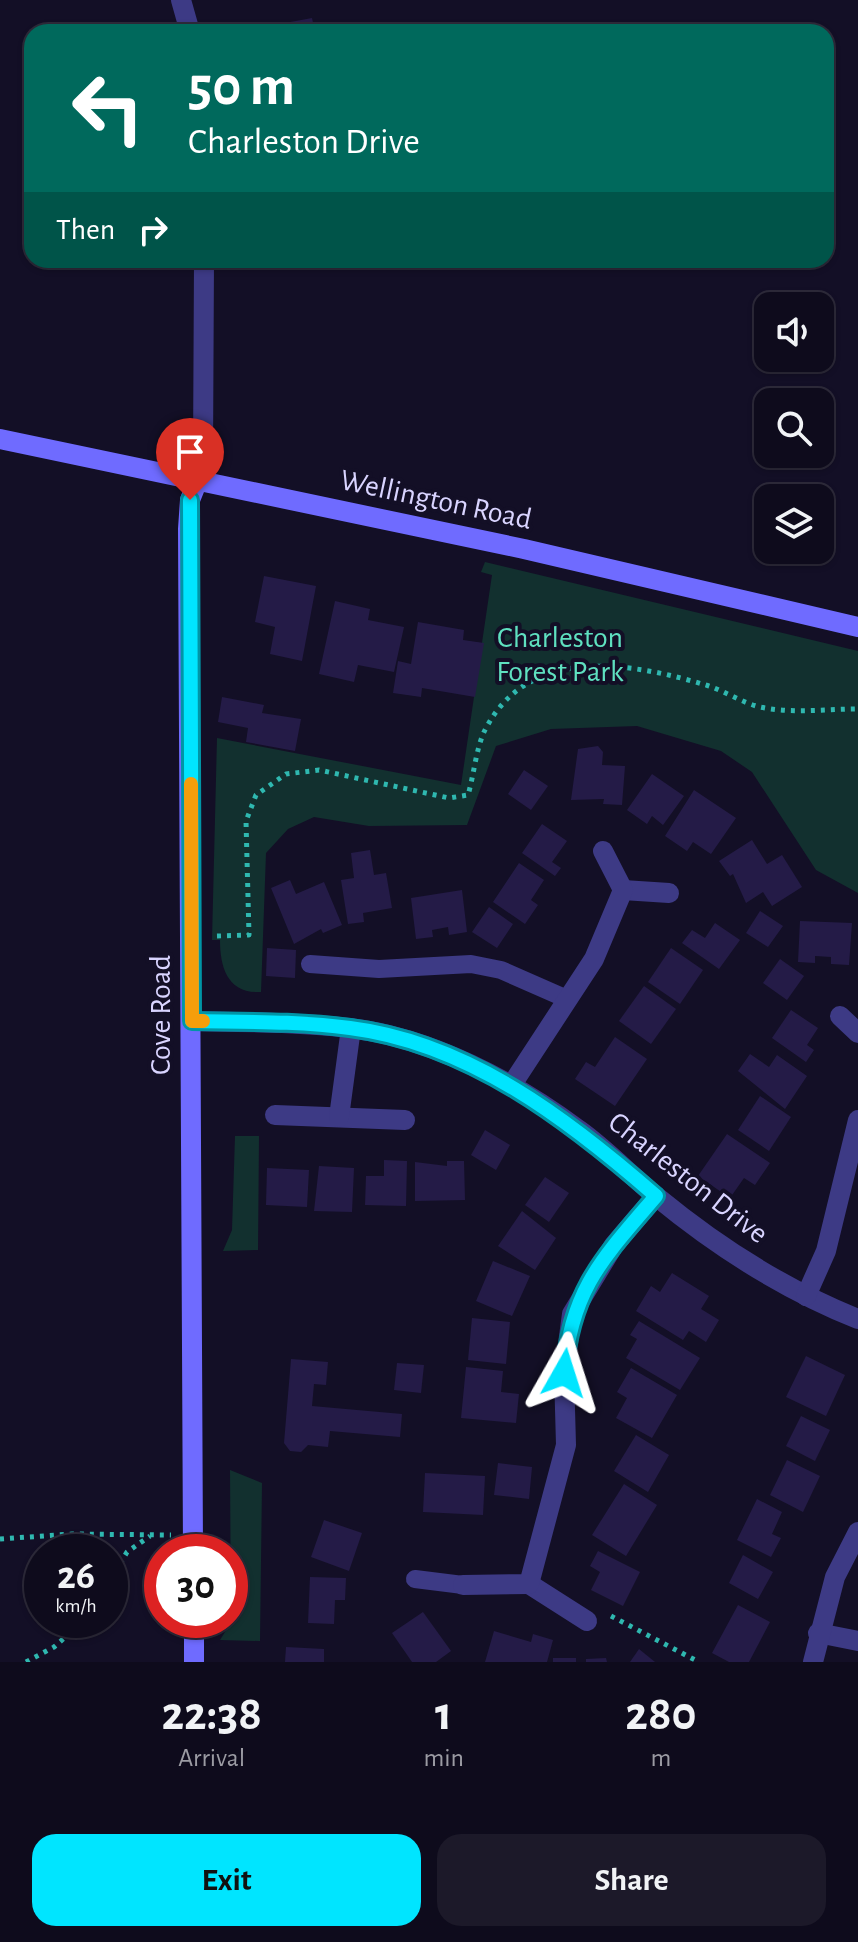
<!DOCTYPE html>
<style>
:root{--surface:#0e0b1c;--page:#1c1929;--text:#f1f3f6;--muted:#9b9ba3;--line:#2e2b3b;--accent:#00e5ff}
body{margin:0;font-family:"Alegreya Sans",sans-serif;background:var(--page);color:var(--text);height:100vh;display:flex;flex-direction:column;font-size:30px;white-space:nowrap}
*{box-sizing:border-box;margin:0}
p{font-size:26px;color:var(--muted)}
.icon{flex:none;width:44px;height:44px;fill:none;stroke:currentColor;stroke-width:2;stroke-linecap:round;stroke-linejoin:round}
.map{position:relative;height:1662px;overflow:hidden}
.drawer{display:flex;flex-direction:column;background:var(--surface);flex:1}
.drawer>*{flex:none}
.guide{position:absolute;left:24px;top:24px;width:810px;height:244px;border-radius:24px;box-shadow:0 2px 6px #0004,0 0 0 2px var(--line);background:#00695c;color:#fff;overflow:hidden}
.fabs{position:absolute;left:754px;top:292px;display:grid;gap:16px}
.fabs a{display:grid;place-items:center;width:80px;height:80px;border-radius:16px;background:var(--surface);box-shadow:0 2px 6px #0004,0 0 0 2px var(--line);font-size:40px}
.speed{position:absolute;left:24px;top:1534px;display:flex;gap:16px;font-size:40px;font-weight:700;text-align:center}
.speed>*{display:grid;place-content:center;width:104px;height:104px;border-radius:50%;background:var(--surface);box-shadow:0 2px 6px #0004,0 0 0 2px var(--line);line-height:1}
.speed small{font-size:20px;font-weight:400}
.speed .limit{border:12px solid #d22;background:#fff;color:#111}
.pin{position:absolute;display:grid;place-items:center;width:68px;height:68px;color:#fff;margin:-82px -34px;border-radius:50% 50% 50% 0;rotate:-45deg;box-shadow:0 0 8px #0007}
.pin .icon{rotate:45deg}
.me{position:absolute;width:88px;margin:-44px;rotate:6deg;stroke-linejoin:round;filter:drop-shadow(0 0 6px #0008)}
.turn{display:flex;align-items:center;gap:28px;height:168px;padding:0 32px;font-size:36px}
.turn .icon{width:104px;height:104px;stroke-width:2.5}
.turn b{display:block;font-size:56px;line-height:68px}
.then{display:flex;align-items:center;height:76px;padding:0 32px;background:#0003;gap:16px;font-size:30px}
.eta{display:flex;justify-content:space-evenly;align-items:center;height:136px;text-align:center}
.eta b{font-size:48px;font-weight:600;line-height:56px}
.action{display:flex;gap:16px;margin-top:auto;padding:16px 32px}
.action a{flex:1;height:92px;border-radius:24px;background:var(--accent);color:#111;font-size:32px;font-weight:600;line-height:92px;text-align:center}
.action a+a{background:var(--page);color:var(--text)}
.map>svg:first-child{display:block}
.green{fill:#12302f}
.building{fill:#241b47}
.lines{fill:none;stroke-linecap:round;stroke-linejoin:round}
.path{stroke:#2fb8b0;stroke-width:5;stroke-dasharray:4 6;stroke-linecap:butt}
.lane{stroke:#3d3a85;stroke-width:18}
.street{stroke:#3d3a85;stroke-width:20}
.secondary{stroke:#6f6bff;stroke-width:20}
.route-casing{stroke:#0095a6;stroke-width:20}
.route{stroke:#00e5ff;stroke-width:14}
.slow{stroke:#f59e0b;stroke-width:14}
.labels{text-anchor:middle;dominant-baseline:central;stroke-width:8;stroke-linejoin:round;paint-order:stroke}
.street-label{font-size:30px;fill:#d9d4ff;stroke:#130f26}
.park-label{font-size:30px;fill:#5fe0c0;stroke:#130f26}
</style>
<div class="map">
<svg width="858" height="1662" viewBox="0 0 858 1662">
<rect width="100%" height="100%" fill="#130f26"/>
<g class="green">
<path d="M485,562L858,651V893L816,870L752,772L721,751L637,726L551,729L496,746L467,825L369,826L314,817L288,829L266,853L261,992C228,994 220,968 220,940H212L217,738L461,785L492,575L481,572Z"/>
<polygon points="235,1136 259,1136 258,1250 223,1251 232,1230"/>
<polygon points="230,1470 262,1483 260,1641 220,1640 231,1622"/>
</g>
<g class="building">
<polygon points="312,18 315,32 259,32 258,28"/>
<polygon points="264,576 316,586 302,661 270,654 275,627 255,622"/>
<polygon points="335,601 370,609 368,620 404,627 394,672 358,665 354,682 319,674"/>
<polygon points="418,622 464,630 463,640 484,643 475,697 422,688 421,697 393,693 398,661 411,664"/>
<polygon points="222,697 264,705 262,713 301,719 295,751 246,742 248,728 218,722"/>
<polygon points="598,746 603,752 602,765 625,766 622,805 603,804 604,799 571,800 578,749"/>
<polygon points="524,770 548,786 531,810 508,794"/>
<polygon points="652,774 684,796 663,825 652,816 647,824 627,810"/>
<polygon points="694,790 736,818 711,854 693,842 687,851 665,836"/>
<polygon points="542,824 567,841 552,862 561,868 555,876 522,853"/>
<polygon points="752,840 767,864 782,855 802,887 772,906 763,892 746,903 733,874 730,876 719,861"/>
<polygon points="370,850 374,875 386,873 392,908 363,913 364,922 348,924 341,880 354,878 351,853"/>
<polygon points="519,863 544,880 531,900 538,905 525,924 493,902"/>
<polygon points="290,880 296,894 324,882 342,925 323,933 321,929 294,944 271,888"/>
<polygon points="462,890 467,932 449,935 448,927 432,930 433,937 416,939 411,898"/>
<polygon points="489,907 513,924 497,948 472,932"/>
<polygon points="760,911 783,926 768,947 746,933"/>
<polygon points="800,921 852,923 849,965 831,964 831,957 815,956 815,963 798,962"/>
<polygon points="715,923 740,940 719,969 682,943 692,930 705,938"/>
<polygon points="267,948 296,950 295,978 266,976"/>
<polygon points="671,948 703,970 680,1004 648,982"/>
<polygon points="780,959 804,976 787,1000 763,983"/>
<polygon points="644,986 676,1009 651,1044 619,1021"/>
<polygon points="791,1010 818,1028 807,1045 814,1050 806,1062 772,1038"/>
<polygon points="615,1037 647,1059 615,1106 575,1079 586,1062 595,1067"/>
<polygon points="750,1054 769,1067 777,1055 807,1076 785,1109 738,1071"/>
<polygon points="760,1096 791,1117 769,1151 738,1130"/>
<polygon points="485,1130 510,1145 496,1170 471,1155"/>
<polygon points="727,1134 770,1163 755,1185 744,1178 730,1198 698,1176"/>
<polygon points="384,1160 407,1161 406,1206 365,1205 366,1176 384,1176"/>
<polygon points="447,1161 464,1161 465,1200 415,1201 415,1162 447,1166"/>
<polygon points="319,1166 354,1168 352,1212 314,1211"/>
<polygon points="267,1168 309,1170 307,1207 266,1205"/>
<polygon points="545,1177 569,1193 549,1222 525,1205"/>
<polygon points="522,1211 556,1238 535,1270 498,1246"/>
<polygon points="493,1261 530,1276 512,1316 476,1301"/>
<polygon points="672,1273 709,1296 701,1309 719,1320 706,1342 689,1331 683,1340 636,1311 651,1286 660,1292"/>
<polygon points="472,1318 510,1322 506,1364 468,1360"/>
<polygon points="639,1321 700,1358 680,1390 626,1358 637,1339 630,1335"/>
<polygon points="806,1356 845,1375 826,1416 786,1397"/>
<polygon points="291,1359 328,1362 326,1385 314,1384 312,1406 402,1414 400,1437 330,1431 328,1447 308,1445 301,1452 290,1451 284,1443"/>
<polygon points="397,1363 424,1365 421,1393 394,1390"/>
<polygon points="466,1367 503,1371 501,1392 519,1394 516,1423 461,1418"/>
<polygon points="631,1368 677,1395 652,1438 616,1418 627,1398 617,1392"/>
<polygon points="801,1416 830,1430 815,1461 786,1446"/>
<polygon points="636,1435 669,1455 648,1492 614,1471"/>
<polygon points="787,1460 820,1476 803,1512 770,1495"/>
<polygon points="498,1463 532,1467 529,1499 494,1495"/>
<polygon points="425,1473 485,1476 483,1515 423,1512"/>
<polygon points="624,1484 657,1505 626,1556 592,1535"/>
<polygon points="757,1499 782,1512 772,1534 781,1538 771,1557 737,1540"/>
<polygon points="324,1520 362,1533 349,1571 311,1557"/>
<polygon points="598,1551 640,1572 623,1606 591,1590 600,1572 590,1566"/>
<polygon points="743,1555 773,1572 758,1599 729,1583"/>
<polygon points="310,1577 346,1578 345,1600 335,1600 334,1624 308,1623"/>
<polygon points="738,1605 770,1622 749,1662 729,1662 712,1653"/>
<polygon points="423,1612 451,1651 436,1662 412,1662 392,1633"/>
<polygon points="494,1631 531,1642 533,1634 553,1640 547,1662 485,1662"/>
<polygon points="286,1647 324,1649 324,1662 285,1662"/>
<polygon points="639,1649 655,1662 630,1662"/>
<rect x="553" y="1658" width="23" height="4"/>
<polygon points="606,1658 607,1662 586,1662 586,1659"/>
</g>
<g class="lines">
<g class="path">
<path d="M217,936L249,935L246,821L256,795L286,774L319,770L449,798L468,795C474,775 476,748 485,730C529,643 634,663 709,686C726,692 743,703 760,707C793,714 825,709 858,709"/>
<polyline points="0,1539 72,1534 171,1535"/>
<polyline points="110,1581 127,1552 150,1536"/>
<polyline points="611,1616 699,1662"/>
<polyline points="26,1662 54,1647 85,1620"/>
</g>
<g class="lane">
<polyline points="310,964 379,969 471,964 501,970 567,999"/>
<polyline points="415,1579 463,1585"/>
</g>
<g class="street">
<polyline points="181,0 190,32"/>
<polyline points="198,480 203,455 204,260"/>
<polyline points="623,890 669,893"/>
<polyline points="840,1016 858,1033"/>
<path d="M192,1021C244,1022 297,1022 349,1028C430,1037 515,1082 579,1130C607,1150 631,1176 657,1197C719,1248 783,1289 858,1319"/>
<polyline points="511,1086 594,959 623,890 603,851"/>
<polyline points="275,1115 405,1120"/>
<polyline points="339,1117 351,1028"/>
<polyline points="806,1296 826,1251 858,1120"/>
<polyline points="529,1584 587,1621"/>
<polyline points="463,1585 529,1584 566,1445 564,1373 572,1314 614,1245 656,1196"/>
<polyline points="818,1633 858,1641"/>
<polyline points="813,1662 835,1577 858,1532"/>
</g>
<g class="secondary">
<polyline points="0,439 524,549 858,627"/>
<polyline points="193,1552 188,529 190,500 198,480"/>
<polyline points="194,1620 194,1662"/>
</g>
</g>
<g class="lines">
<g class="route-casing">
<path id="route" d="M190,500L192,1021C244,1022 298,1021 350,1028C469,1043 569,1120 656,1196C603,1258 571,1289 564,1373"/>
</g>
<use href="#route" class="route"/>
<polyline class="slow" points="191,784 192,1021 203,1021"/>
</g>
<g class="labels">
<g class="street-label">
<text transform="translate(436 500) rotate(12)">Wellington Road</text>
<text transform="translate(161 1015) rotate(-90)">Cove Road</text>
<text transform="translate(688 1178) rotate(38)">Charleston Drive</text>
</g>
<g class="park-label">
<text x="560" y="638">Charleston<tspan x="560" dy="34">Forest Park</tspan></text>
</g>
</g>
</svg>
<div class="fabs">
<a><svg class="icon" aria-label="sound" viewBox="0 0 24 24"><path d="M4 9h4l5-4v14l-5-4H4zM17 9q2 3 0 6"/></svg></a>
<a><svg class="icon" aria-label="search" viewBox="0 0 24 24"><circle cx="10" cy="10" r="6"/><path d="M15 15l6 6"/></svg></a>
<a><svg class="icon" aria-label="layers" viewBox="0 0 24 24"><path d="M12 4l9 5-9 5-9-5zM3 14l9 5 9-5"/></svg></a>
</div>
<div class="speed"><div>26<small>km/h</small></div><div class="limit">30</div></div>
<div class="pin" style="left:190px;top:500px;background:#d93025"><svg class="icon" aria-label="arrive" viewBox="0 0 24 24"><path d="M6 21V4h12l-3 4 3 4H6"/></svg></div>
<svg class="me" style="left:564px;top:1373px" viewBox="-20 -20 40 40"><path d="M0-17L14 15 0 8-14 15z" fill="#00e5ff" stroke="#fff" stroke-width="4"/></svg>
<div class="guide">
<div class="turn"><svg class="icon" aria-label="left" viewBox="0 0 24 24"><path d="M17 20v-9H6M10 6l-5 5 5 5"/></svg><div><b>50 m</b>Charleston Drive</div></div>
<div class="then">Then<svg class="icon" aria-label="right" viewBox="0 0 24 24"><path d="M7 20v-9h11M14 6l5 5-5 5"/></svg></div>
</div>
</div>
<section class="drawer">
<div class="eta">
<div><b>22:38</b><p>Arrival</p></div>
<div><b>1</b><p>min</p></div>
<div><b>280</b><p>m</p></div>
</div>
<div class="action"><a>Exit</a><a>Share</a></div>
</section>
